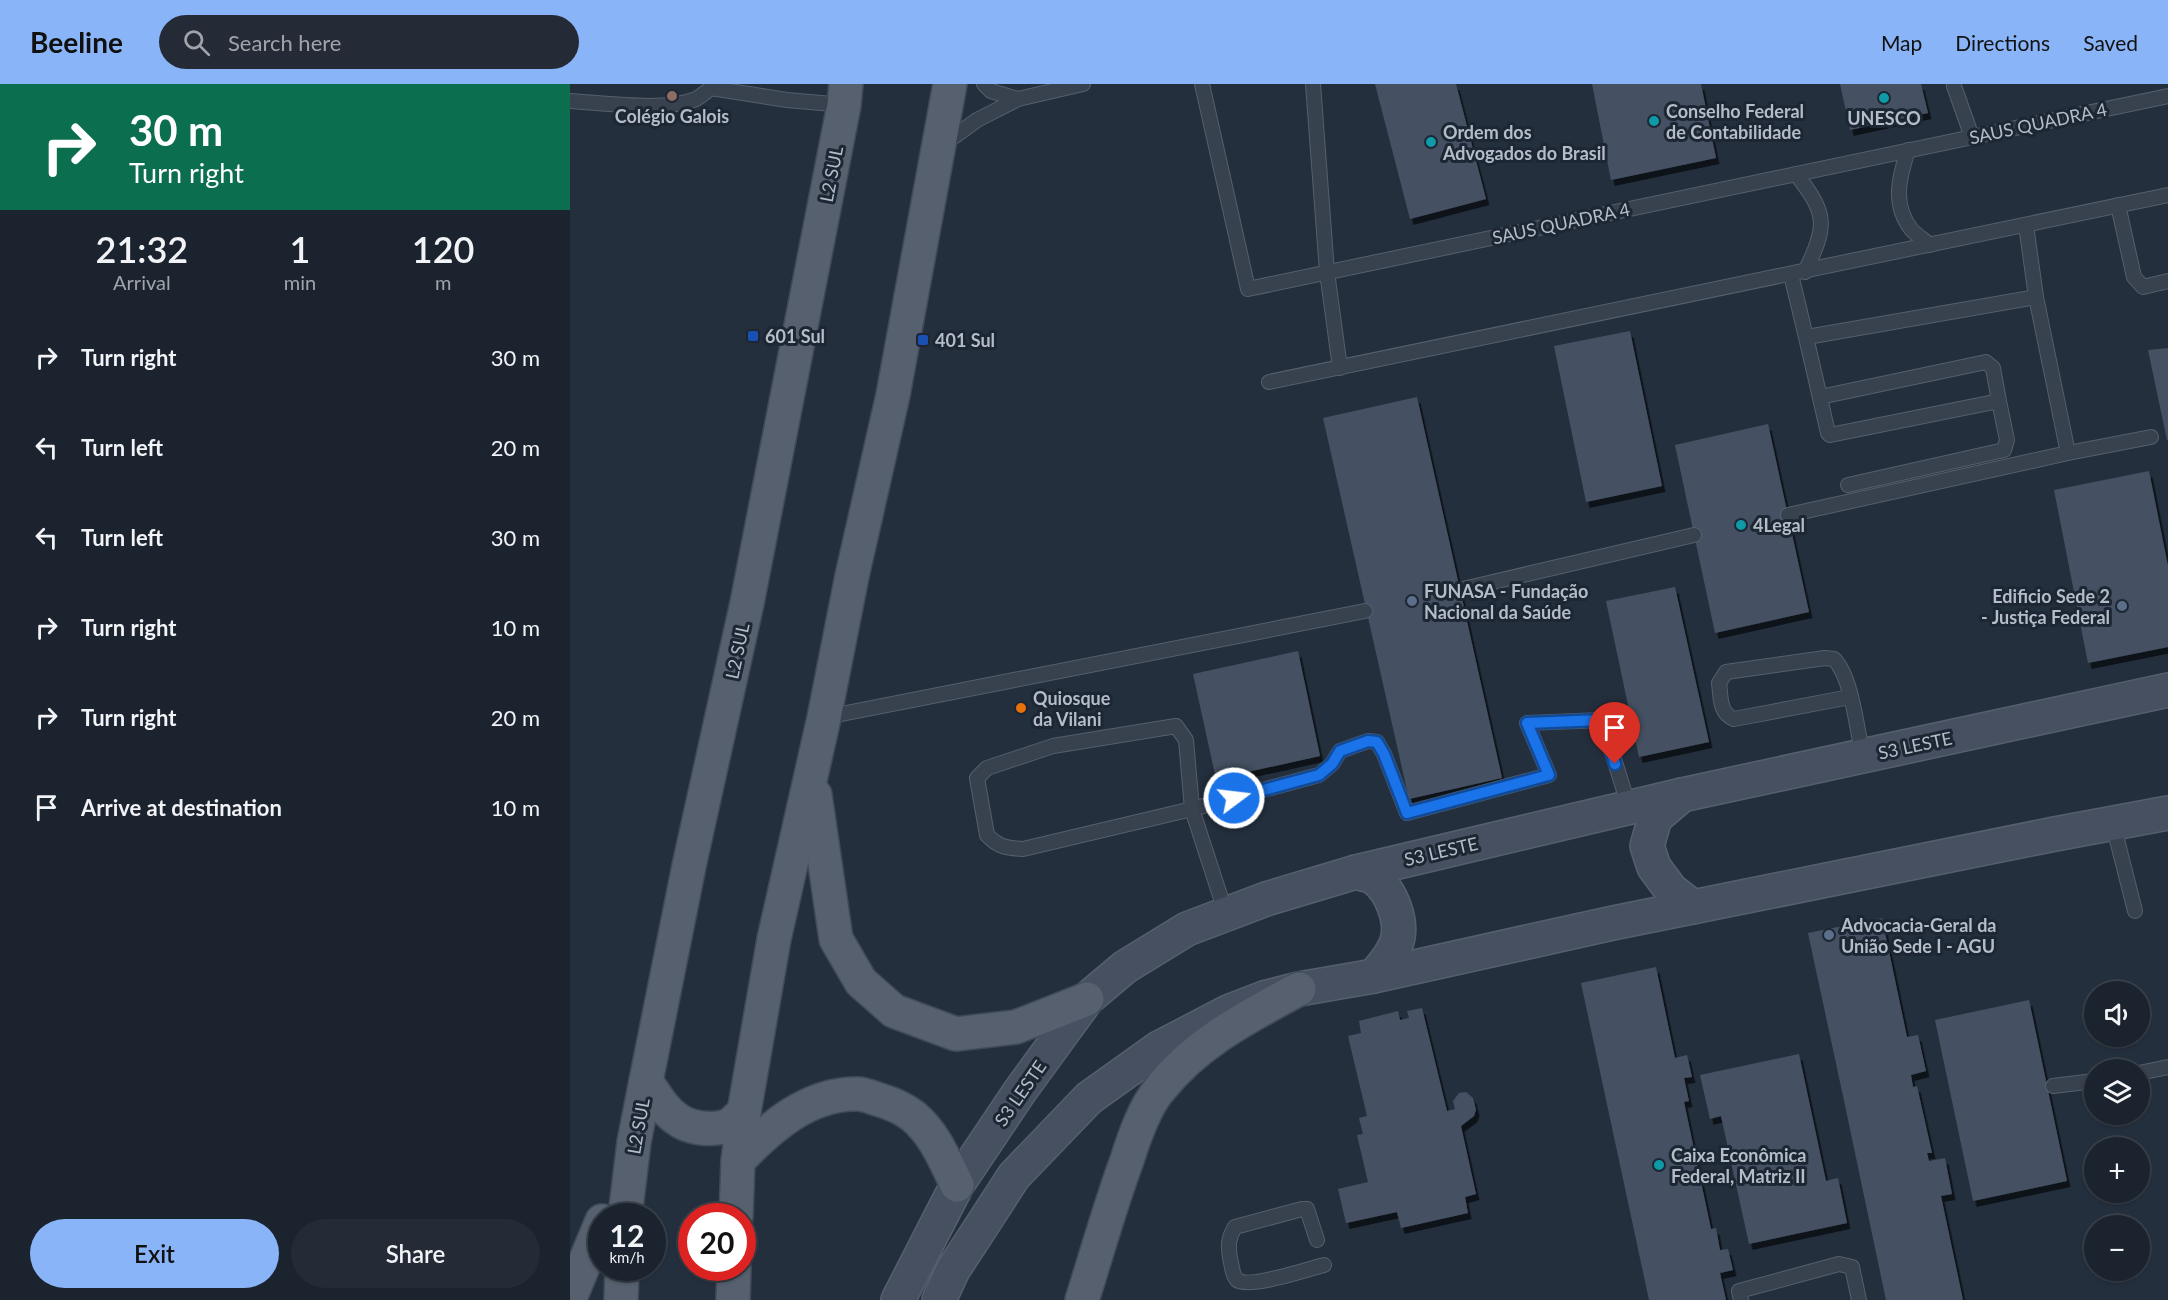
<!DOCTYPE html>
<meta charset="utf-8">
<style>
:root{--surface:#1b232e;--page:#242b36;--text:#f1f3f6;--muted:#a0a4aa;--line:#39404a;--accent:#8ab4f8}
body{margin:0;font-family:Lato,sans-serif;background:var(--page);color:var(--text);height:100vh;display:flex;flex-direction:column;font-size:22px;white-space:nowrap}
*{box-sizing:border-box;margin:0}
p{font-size:20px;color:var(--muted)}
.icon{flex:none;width:33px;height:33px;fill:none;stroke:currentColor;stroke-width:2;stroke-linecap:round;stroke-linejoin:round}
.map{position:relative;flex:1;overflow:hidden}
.drawer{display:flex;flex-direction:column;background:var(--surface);width:570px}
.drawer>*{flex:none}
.hud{background:#0b6e4f;color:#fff;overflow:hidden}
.fabs{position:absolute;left:1514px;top:897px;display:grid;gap:12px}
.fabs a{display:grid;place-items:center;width:66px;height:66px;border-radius:50%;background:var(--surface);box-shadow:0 2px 4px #0004,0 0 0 2px var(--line);font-size:30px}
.speed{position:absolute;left:18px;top:1119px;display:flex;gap:12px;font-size:30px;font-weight:700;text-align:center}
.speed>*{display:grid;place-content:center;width:78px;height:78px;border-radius:50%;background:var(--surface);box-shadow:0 2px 4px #0004,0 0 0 2px var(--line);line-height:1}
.speed small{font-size:15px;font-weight:400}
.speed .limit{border:9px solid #d22;background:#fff;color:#111}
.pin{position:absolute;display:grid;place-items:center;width:51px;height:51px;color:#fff;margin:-62px -26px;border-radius:50% 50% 50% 0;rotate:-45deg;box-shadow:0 0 6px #0007}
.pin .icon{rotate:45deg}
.me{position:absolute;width:66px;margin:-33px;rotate:75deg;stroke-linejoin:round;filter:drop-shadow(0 0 4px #0008)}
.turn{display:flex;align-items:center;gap:21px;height:126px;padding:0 30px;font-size:27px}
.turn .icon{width:78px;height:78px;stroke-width:2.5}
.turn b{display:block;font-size:42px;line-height:51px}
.eta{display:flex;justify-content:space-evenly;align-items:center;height:102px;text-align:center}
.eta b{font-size:36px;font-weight:600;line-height:42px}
.button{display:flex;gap:12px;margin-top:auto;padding:12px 30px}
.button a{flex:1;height:69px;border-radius:36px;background:var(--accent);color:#111;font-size:24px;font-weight:600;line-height:69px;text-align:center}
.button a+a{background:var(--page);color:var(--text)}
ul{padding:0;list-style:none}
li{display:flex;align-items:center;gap:18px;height:90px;padding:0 30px}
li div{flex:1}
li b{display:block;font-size:22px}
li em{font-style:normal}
header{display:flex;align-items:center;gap:36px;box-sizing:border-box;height:84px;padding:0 30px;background:var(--accent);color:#111}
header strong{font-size:28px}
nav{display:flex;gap:33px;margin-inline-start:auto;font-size:21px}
.search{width:420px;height:54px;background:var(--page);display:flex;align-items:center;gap:15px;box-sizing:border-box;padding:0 21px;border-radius:33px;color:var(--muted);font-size:22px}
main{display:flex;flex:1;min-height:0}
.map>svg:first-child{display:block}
.building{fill:#455162;filter:url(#shadow)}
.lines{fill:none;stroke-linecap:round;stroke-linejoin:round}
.service-casing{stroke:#565f6c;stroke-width:16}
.secondary-casing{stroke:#565f6c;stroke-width:36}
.primary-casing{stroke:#414a57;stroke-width:36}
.service{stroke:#38414e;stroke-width:14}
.secondary{stroke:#465061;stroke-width:33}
.primary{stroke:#56606e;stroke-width:33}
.route-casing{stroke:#114b97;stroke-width:15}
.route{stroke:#1a73e8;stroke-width:10}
.education-dot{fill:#8d6e63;stroke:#1d2633;stroke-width:2}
.culture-dot{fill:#0f9aa8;stroke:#1d2633;stroke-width:2}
.transit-dot{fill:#1a4fb4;stroke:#1d2633;stroke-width:2}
.service-dot{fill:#5c6f8a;stroke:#1d2633;stroke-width:2}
.food-dot{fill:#e8710a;stroke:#1d2633;stroke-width:2}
.labels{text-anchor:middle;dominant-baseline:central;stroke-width:6;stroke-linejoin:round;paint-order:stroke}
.poi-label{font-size:18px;font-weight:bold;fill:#b4bcc9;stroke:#1d2633;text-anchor:start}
.street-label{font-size:18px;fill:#b4bcc9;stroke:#1d2633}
</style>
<header>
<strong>Beeline</strong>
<div class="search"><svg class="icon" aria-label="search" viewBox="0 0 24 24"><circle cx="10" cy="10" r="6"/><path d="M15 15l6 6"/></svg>Search here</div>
<nav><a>Map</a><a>Directions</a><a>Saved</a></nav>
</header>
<main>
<section class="drawer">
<div class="hud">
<div class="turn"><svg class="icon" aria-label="right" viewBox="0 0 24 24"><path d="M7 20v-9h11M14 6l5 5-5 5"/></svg><div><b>30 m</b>Turn right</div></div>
</div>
<div class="eta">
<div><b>21:32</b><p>Arrival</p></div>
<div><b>1</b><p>min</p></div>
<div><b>120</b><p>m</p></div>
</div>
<ul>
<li><svg class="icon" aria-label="right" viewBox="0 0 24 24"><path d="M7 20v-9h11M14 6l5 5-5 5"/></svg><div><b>Turn right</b></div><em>30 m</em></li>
<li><svg class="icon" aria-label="left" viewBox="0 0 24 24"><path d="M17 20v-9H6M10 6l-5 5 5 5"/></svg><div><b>Turn left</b></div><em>20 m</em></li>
<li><svg class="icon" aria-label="left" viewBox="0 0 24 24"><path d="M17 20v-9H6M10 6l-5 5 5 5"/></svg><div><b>Turn left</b></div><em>30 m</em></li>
<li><svg class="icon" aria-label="right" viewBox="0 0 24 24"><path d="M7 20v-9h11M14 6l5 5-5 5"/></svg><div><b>Turn right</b></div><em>10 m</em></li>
<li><svg class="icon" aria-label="right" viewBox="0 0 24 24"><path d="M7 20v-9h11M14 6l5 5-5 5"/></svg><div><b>Turn right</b></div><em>20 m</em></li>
<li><svg class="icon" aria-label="arrive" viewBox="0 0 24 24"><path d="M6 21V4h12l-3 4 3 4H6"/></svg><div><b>Arrive at destination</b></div><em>10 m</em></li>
</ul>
<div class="button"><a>Exit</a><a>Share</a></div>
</section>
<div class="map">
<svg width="1598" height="1216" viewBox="0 0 1598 1216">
<defs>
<filter id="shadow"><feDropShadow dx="3.5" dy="6" stdDeviation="0" flood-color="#0009"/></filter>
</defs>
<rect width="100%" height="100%" fill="#242f3e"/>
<g class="building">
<polygon points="805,0 886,0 916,115 840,135"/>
<polygon points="1022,0 1131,0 1146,74 1041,96"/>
<polygon points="1270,0 1351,0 1358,29 1280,46"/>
<polygon points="1060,247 1092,402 1016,418 984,262"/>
<polygon points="1598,264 1598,356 1597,356 1578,266"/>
<polygon points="847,313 932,694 839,715 753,334"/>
<polygon points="1198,340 1239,528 1145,549 1105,361"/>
<polygon points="1579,387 1598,482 1598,563 1518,579 1484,406"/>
<polygon points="1105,503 1139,658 1069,673 1036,517"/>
<polygon points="728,567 750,672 646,695 623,590"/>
<polygon points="1312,834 1337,953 1348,951 1356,987 1341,991 1343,1003 1347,1002 1362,1069 1357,1069 1359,1077 1375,1074 1382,1110 1371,1112 1393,1216 1316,1216 1273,1012 1238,849"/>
<polygon points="1086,883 1105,974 1117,971 1122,993 1114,994 1119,1017 1114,1018 1141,1145 1146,1144 1150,1166 1158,1165 1163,1186 1150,1189 1156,1216 1079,1216 1011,899"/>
<polygon points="1459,916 1497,1097 1403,1117 1365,936"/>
<polygon points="852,924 877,1027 885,1025 883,1017 889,1009 896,1008 903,1014 906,1026 904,1032 891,1042 906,1110 895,1113 898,1129 831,1144 827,1128 776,1139 768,1105 798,1098 787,1051 793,1050 789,1034 797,1032 778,952 791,949 789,937 828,927 830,936 839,934 837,927"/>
<polygon points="1229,970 1256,1097 1268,1094 1277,1139 1179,1160 1151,1032 1140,1035 1130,991"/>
</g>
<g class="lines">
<g class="service-casing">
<g id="service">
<polyline points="141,0 141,4 217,16 274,21"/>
<polyline points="414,0 421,7 448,15"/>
<polyline points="632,0 678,205 1598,12"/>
<polyline points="743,0 757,188 770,284"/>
<polyline points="1384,2 1402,53"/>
<path d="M0,17C35,19 94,28 126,15C131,12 136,8 141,4"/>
<polyline points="374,60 407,36 448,15 513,0"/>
<path d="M1338,66C1329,94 1322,120 1341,145C1346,151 1354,156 1360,161"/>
<path d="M1226,90C1258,131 1257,141 1235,188"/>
<polyline points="1548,121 1564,193 1573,203 1598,197"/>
<path d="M1221,191C1234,243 1246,296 1258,349L1260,351L1429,317L1423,284L1416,278L1250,313"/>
<polyline points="1237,253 1466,213"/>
<polyline points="699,298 1598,111"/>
<polyline points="1498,369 1581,353"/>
<polyline points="1278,401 1434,366 1437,356 1429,317"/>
<polyline points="1218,431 1498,369 1466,213 1456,141"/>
<polyline points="889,506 1124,451"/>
<path d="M1280,613L1164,635C1149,629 1151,613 1149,599L1156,588L1255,574L1264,575C1282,593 1287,646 1293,673"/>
<polyline points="256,633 795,527"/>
<polyline points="1543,740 1565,827"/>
<path d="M656,830L622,725L616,656L606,642L483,662L417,684L407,694L417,751C428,763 437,764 453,765L622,725L749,691L762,680L770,667L798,657L807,658L814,670L837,729L979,691L957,639L1032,636L1059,723"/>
<polyline points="1569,989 1598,983"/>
<polyline points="1483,1002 1524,997"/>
<path d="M747,1156L737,1125H732L665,1143C658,1154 658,1162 660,1174C662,1181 662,1191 667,1196C679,1205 738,1185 754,1181"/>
<polyline points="1171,1216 1169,1207 1269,1180 1282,1183 1289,1216"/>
</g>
</g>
<g class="secondary-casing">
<g id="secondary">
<polyline points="1112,711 1085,734 1077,762 1084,783 1101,806 1123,823"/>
<path d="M786,788C792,790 799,791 804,794C821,806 833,837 827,857C823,871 813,881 804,892"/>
<polyline points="328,1216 387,1101 450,1007 517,915 555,883 617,845 696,815 786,788 1112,711 1598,606"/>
<polyline points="369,1216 383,1186 444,1092 519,1014 589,964 660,927 694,914 729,905 804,892 1043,839 1485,750 1598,729"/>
</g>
</g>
<g class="primary-casing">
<g id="primary">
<polyline points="245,711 266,855 291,898 324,927 386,950 446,943 517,915"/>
<path d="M76,997C90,1019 103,1041 131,1044C141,1045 150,1045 159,1041C164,1038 169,1032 174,1028"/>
<path d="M168,1077C199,1044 238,1009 288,1010C295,1010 303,1014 310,1016C320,1019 334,1025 343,1032C365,1050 375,1077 387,1101"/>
<polyline points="55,1132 64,1058 76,997 119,782 177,519 274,21 276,0"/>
<polyline points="166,1132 168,1077 174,1028 204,855 254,634 282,492 323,311 380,0"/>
<polyline points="0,1214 32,1137"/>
<polyline points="51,1216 52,1184"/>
<polyline points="163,1216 164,1184"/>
<path d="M512,1216C527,1169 540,1122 557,1076C564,1054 574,1024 589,1006C626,959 677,933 729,905"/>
</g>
</g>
<use href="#service" class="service"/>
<use href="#secondary" class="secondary"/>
<use href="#primary" class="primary"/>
</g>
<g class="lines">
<g class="route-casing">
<polyline id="route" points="664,714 749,691 762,680 770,667 798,657 807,658 814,670 837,729 979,691 957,639 1032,636 1045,680"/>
</g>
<use href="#route" class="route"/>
</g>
<circle class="education-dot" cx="102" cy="12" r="6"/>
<g class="culture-dot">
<circle cx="1314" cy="14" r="6"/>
<circle cx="1084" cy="37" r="6"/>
<circle cx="861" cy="58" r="6"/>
<circle cx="1171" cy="441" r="6"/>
<circle cx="1089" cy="1081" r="6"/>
</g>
<g class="transit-dot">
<rect x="177" y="246" width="12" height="12" rx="3"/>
<rect x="347" y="250" width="12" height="12" rx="3"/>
</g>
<g class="service-dot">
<circle cx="842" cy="517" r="6"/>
<circle cx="1552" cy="522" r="6"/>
<circle cx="1259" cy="851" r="6"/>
</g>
<circle class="food-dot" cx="451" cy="624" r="6"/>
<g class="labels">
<g class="poi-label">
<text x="1096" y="27">Conselho Federal<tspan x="1096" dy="21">de Contabilidade</tspan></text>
<text x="102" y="32" text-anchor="middle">Colégio Galois</text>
<text x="1314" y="34" text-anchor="middle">UNESCO</text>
<text x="873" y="48">Ordem dos<tspan x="873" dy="21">Advogados do Brasil</tspan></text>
<text x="195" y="252">601 Sul</text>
<text x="365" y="256">401 Sul</text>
<text x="1183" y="441">4Legal</text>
<text x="854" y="507">FUNASA - Fundação<tspan x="854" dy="21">Nacional da Saúde</tspan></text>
<text x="1540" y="512" text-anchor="end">Edificio Sede 2<tspan x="1540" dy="21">- Justiça Federal</tspan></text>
<text x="463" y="614">Quiosque<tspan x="463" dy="21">da Vilani</tspan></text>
<text x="1271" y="841">Advocacia-Geral da<tspan x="1271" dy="21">União Sede I - AGU</tspan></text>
<text x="1101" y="1071">Caixa Econômica<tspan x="1101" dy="21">Federal, Matriz II</tspan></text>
</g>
<g class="street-label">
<text transform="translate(1468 39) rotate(-12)">SAUS QUADRA 4</text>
<text transform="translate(261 90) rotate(-79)">L2 SUL</text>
<text transform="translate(991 139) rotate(-12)">SAUS QUADRA 4</text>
<text transform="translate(167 567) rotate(-78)">L2 SUL</text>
<text transform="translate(1345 661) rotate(-12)">S3 LESTE</text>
<text transform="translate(871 767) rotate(-13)">S3 LESTE</text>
<text transform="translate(450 1009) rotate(-55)">S3 LESTE</text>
<text transform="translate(68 1042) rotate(-80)">L2 SUL</text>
</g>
</g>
</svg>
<div class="fabs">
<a><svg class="icon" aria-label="sound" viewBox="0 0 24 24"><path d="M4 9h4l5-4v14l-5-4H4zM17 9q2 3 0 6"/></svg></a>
<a><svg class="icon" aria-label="layers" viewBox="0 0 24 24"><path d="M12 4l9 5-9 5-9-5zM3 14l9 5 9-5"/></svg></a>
<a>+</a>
<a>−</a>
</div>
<div class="speed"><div>12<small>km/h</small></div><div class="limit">20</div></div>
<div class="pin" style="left:1045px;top:680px;background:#d93025"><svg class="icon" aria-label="arrive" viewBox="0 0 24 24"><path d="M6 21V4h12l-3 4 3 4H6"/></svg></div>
<svg class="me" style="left:664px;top:714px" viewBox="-20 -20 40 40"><circle r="17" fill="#1a73e8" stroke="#fff" stroke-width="3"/><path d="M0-11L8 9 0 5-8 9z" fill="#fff"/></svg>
</div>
</main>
